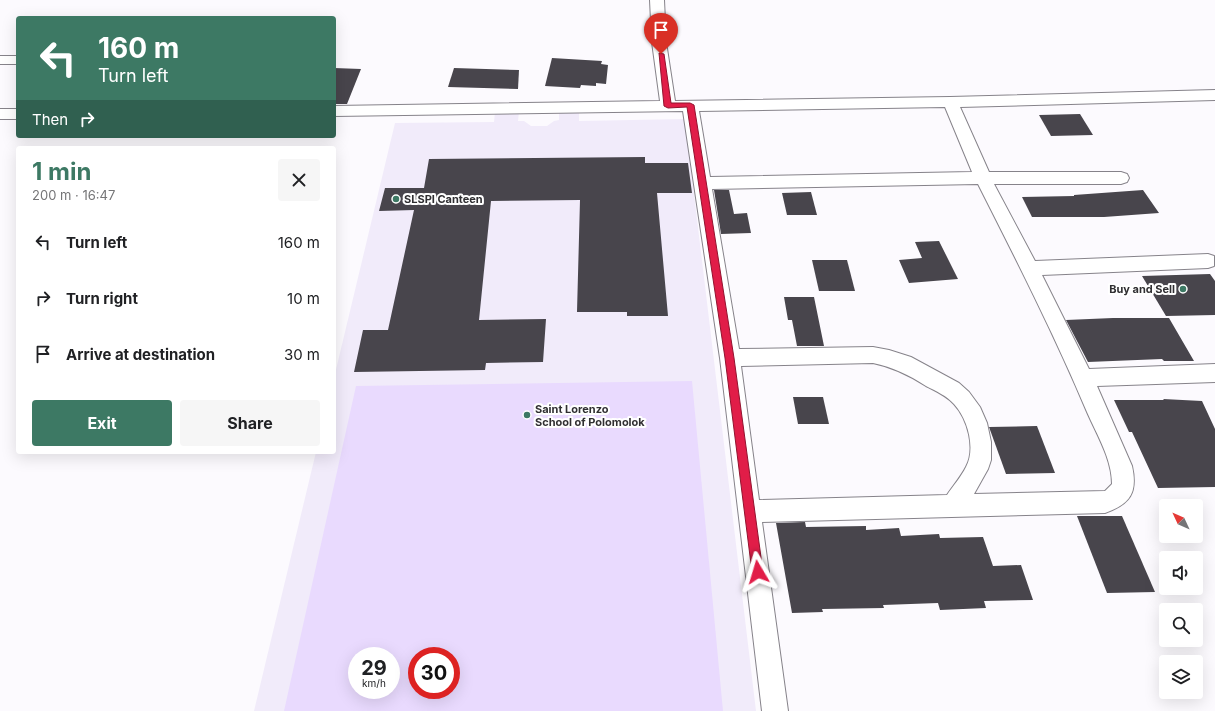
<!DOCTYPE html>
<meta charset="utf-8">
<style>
:root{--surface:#fff;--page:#f6f6f6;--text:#202124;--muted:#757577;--accent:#3d7964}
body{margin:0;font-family:Inter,sans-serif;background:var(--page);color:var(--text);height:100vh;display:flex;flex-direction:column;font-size:15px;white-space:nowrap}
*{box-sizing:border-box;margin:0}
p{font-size:13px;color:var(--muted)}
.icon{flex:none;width:22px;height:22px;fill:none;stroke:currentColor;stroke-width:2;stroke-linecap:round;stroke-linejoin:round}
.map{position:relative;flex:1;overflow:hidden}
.sheet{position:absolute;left:16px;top:146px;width:320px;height:308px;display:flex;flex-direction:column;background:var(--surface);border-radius:4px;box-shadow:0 4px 16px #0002}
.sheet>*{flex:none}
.top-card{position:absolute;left:16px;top:16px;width:320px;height:122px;border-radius:4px;box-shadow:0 4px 16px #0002;background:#3d7964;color:#fff;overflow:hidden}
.needle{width:26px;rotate:314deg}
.fabs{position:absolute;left:1159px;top:499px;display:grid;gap:8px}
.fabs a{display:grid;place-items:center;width:44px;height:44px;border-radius:4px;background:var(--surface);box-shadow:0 4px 16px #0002;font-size:20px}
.speed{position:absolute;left:348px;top:647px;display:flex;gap:8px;font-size:20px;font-weight:700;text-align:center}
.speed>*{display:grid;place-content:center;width:52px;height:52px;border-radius:50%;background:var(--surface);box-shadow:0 4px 16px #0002;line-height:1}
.speed small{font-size:10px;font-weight:400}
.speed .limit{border:6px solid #d22;background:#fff;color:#111}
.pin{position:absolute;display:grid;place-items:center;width:34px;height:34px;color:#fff;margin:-41px -17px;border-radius:50% 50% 50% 0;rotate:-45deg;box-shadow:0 0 4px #0007}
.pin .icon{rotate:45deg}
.me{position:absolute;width:44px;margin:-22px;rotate:353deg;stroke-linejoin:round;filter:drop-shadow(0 0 3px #0008)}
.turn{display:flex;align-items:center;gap:14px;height:84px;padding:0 16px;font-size:18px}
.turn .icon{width:52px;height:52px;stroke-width:2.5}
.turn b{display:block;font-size:28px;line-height:34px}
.then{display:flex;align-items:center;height:38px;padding:0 16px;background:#0003;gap:8px;font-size:15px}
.round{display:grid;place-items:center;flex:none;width:42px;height:42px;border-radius:4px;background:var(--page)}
.summary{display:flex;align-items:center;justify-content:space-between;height:68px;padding:0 16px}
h1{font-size:24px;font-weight:700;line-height:30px;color:var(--accent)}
.action{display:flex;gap:8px;margin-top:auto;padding:8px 16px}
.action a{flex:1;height:46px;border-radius:4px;background:var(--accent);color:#fff;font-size:16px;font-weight:700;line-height:46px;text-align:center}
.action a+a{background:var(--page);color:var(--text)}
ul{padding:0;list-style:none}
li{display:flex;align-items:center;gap:12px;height:56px;padding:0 16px}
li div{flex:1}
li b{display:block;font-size:15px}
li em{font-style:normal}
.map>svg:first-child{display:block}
.built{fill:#f1ebfa;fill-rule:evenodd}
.green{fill:#e9dafe;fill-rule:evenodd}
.building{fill:#48454c}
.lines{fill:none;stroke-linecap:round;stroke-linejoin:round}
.street-casing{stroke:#86838a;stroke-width:2}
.street{fill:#fff;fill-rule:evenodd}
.route{fill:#e11d48;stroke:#92132f}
.poi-dot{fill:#3d7964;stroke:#fff;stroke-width:1.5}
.labels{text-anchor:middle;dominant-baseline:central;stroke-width:4;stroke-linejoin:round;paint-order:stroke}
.poi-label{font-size:11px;font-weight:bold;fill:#302f32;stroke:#fff;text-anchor:start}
</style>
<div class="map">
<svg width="1215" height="711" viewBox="0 0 1215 711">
<rect width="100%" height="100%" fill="#fcfafe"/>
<path class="built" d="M559,111H579V121L685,119L756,711H254L316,452H334V378L395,123L494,122L495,112H519L518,121H524L531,126H547L554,121L559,120ZM357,656H391V690H357ZM417,656H451V690H417Z"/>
<path class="green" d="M692,381L723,711H284L356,386ZM357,656H391V690H357ZM417,656H451V690H417Z"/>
<g class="building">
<polygon points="552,58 602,61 601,64 608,65 606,84 596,83 596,86 581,85 580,88 545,86"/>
<polygon points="334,68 361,69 347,104 334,104"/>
<polygon points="454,68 519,70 518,89 448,87"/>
<polygon points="1080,114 1093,135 1051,136 1039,115"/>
<polygon points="645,157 645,163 688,163 692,193 657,193 668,316 627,316 627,312 577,312 580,200 491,201 479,320 546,319 543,362 486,363 485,370 354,372 363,330 388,330 414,210 379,211 385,188 424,188 429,159"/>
<polygon points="714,190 729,190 734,214 747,213 751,233 721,234"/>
<polygon points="1143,190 1159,213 1104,217 1032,217 1022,197 1074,196 1074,195"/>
<polygon points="811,192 817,215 787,215 782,193"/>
<polygon points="939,241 958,279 909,283 899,260 922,258 915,242"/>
<polygon points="812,260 847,260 855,291 819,291"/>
<polygon points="1210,274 1215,281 1215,315 1166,316 1142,276"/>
<polygon points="784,297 814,297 824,346 797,346 792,320 788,320"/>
<polygon points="1113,318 1169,318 1194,361 1164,361 1162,359 1088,362 1066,320"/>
<polygon points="793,397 823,397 829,424 798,424"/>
<polygon points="1163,399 1202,401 1215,429 1215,487 1158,488 1132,432 1129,432 1114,400 1164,400"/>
<polygon points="1037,426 1055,473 1006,474 989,427"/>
<polygon points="1077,516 1122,516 1155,592 1107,593"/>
<polygon points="805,522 806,527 866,526 866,530 899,528 901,536 939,534 940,538 983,537 993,566 1021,565 1033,600 984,601 986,608 940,610 938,603 883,605 884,608 822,609 823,612 792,613 776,523"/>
</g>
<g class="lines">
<g class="street-casing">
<g id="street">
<path d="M650,0H664L666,42L675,101L950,97L1215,90V100L960,107L989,172H1121L1127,174L1129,178L1127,182L1121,184H994L1035,261L1208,254L1214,256V266L1208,268L1042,275L1089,369L1215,364V382L1097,386L1132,466C1138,493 1130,504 1105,513L762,522L788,711H762L720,358L683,111L334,116V106L660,101L652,42ZM945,107L972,172L710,177L699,111ZM978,184C1016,259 1054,334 1087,412C1097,435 1112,459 1112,484L1105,491L974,494L988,469L991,460V442L987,423L980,407L969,392L959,383L911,357L889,350L873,347L739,349L712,189ZM873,363C893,367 909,375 926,386C936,391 947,396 954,404C968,419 976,449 966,467C961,477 953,486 947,495L759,500L741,366Z"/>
<rect x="0" y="56" width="18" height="8"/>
<rect x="0" y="109" width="18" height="10"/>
</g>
</g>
<use href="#street" class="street"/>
</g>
<polygon class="route" points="659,53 664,54 671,103 690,103 694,105 734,358 763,572 762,576 758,578 754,576 752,572 725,358 687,107 668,108 664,106"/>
<g class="poi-dot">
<circle cx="396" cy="199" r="4"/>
<circle cx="1183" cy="289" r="4"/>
<circle cx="527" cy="415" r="4"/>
</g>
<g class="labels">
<g class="poi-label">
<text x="404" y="199">SLSPI Canteen</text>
<text x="1175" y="289" text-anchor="end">Buy and Sell</text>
<text x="535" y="409">Saint Lorenzo<tspan x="535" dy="13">School of Polomolok</tspan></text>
</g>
</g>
</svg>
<div class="fabs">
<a><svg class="needle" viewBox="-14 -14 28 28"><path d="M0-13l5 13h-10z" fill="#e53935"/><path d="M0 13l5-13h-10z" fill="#757577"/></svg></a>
<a><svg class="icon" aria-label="sound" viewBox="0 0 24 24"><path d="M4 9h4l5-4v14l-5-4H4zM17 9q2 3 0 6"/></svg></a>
<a><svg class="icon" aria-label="search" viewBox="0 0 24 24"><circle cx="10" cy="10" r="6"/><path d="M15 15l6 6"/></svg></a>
<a><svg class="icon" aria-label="layers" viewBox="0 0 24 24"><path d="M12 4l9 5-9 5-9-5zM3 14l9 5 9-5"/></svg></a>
</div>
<div class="speed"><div>29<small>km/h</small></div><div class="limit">30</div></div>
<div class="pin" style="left:661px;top:54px;background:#d93025"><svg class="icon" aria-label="arrive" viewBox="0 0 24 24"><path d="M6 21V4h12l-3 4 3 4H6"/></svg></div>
<svg class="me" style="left:758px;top:572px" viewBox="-20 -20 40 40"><path d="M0-17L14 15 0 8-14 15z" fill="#e11d48" stroke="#fff" stroke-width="4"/></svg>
<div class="top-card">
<div class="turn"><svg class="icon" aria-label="left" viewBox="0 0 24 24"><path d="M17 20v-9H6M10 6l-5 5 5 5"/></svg><div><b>160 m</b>Turn left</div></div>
<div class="then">Then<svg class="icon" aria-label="right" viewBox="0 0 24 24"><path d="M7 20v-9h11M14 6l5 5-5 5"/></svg></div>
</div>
<section class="sheet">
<div class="summary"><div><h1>1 min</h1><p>200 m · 16:47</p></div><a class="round"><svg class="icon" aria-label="close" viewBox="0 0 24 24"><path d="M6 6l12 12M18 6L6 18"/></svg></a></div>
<ul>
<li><svg class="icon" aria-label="left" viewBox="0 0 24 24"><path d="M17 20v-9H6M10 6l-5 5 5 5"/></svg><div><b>Turn left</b></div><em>160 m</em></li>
<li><svg class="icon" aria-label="right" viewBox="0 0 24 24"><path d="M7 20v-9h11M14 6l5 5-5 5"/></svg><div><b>Turn right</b></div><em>10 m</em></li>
<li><svg class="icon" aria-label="arrive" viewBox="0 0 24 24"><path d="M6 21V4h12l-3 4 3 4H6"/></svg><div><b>Arrive at destination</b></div><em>30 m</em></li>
</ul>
<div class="action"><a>Exit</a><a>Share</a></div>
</section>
</div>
